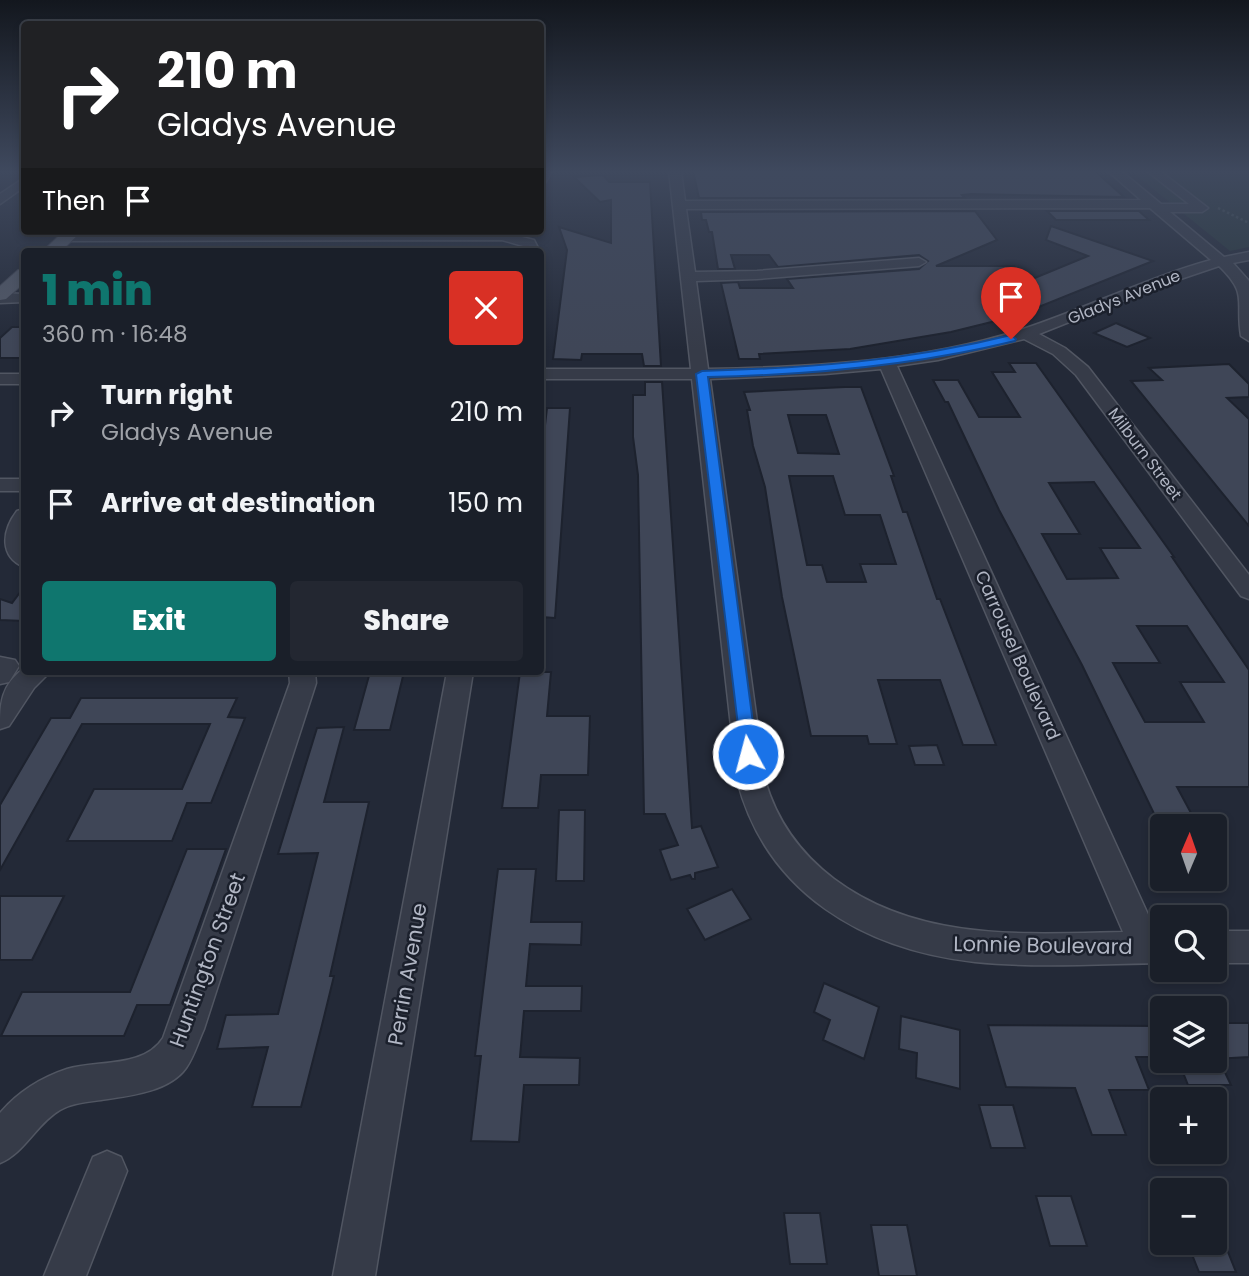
<!DOCTYPE html>
<meta charset="utf-8">
<style>
:root{--surface:#1a1f29;--page:#232731;--text:#f1f3f6;--muted:#9fa2a8;--line:#383d46;--accent:#0f766e}
body{margin:0;font-family:Poppins,sans-serif;background:var(--page);color:var(--text);height:100vh;display:flex;flex-direction:column;font-size:26px;white-space:nowrap}
*{box-sizing:border-box;margin:0}
p{font-size:23px;color:var(--muted)}
.icon{flex:none;width:38px;height:38px;fill:none;stroke:currentColor;stroke-width:2;stroke-linecap:round;stroke-linejoin:round}
.map{position:relative;flex:1;overflow:hidden}
.drawer{position:absolute;left:21px;top:248px;width:523px;height:427px;display:flex;flex-direction:column;background:var(--surface);border-radius:7px;box-shadow:0 4px 10px #0003,0 0 0 2px var(--line)}
.drawer>*{flex:none}
.guide{position:absolute;left:21px;top:21px;width:523px;height:214px;border-radius:7px;box-shadow:0 4px 10px #0003,0 0 0 2px var(--line);background:#202124;color:#fff;overflow:hidden}
.needle{width:46px;rotate:2deg}
.buttons{position:absolute;left:1150px;top:814px;display:grid;gap:14px}
.buttons a{display:grid;place-items:center;width:77px;height:77px;border-radius:7px;background:var(--surface);box-shadow:0 4px 10px #0003,0 0 0 2px var(--line);font-size:35px}
.pin{position:absolute;display:grid;place-items:center;width:60px;height:60px;color:#fff;margin:-72px -30px;border-radius:50% 50% 50% 0;rotate:-45deg;box-shadow:0 0 7px #0007}
.pin .icon{rotate:45deg}
.me{position:absolute;width:77px;margin:-38px;rotate:353deg;stroke-linejoin:round;filter:drop-shadow(0 0 5px #0008)}
.turn{display:flex;align-items:center;gap:24px;height:147px;padding:0 21px;font-size:32px}
.turn .icon{width:91px;height:91px;stroke-width:2.5}
.turn b{display:block;font-size:49px;line-height:60px}
.then{display:flex;align-items:center;height:66px;padding:0 21px;background:#0003;gap:14px;font-size:26px}
.round{display:grid;place-items:center;flex:none;width:74px;height:74px;border-radius:7px;background:var(--page)}
.summary{display:flex;align-items:center;justify-content:space-between;height:119px;padding:0 21px}
h1{font-size:42px;font-weight:800;line-height:52px;color:var(--accent)}
.cta{display:flex;gap:14px;margin-top:auto;padding:14px 21px}
.cta a{flex:1;height:80px;border-radius:7px;background:var(--accent);color:#fff;font-size:28px;font-weight:800;line-height:80px;text-align:center}
.cta a+a{background:var(--page);color:var(--text)}
ul{padding:0;list-style:none}
li{display:flex;align-items:center;gap:21px;height:91px;padding:0 21px}
li div{flex:1}
li b{display:block;font-size:26px}
li em{font-style:normal}
.map>svg:first-child{display:block}
.green{fill:#27373b}
.building{fill:#3f4657;stroke:#1d222e;stroke-width:2;fill-rule:evenodd}
.lines{fill:none;stroke-linecap:round;stroke-linejoin:round}
.minor-casing{stroke:#515662;stroke-width:3}
.major-casing{stroke:#3f4451;stroke-width:2}
.path{stroke:#445357;stroke-width:2.5;stroke-dasharray:2.5 2.5;stroke-linecap:butt}
.minor{fill:#363b48;fill-rule:evenodd}
.major{fill:#545a68;fill-rule:evenodd}
.route{fill:#1a73e8;stroke:#114b97;stroke-width:2}
.labels{text-anchor:middle;dominant-baseline:central;stroke-width:5;stroke-linejoin:round;paint-order:stroke}
.far-street-label{font-size:16px;fill:#b1b6c4;stroke:#1b202c}
.street-label{font-size:18px;fill:#b1b6c4;stroke:#1b202c}
.near-street-label{font-size:21px;fill:#b1b6c4;stroke:#1b202c}
</style>
<div class="map">
<svg width="1249" height="1276" viewBox="0 0 1249 1276">
<rect width="100%" height="100%" fill="#232937"/>
<polygon class="green" points="1131,171 1249,171 1249,247 1230,251"/>
<g class="building">
<polygon points="693,171 1095,171 1124,197 971,194 962,195 965,198 699,198"/>
<polygon points="603,175 609,182 650,182 661,366 644,366 642,354 582,354 581,360 553,359 567,250 559,227 611,243 611,200 600,202 574,177"/>
<polygon points="975,211 997,240 936,266 1014,266 1025,282 1088,256 1046,240 1051,226 1153,261 1016,316 951,332 850,349 759,354 760,359 739,359 721,283 738,282 740,288 793,288 787,279 919,269 928,261 919,255 778,267 769,255 731,255 735,269 718,269 712,232 709,232 706,220 702,220 701,212"/>
<polygon points="1047,211 1139,211 1149,220 1056,220"/>
<polygon points="1116,323 1150,338 1127,347 1094,333"/>
<polygon points="12,327 24,327 24,358 0,358 0,338"/>
<path d="M1009,363H1036L1174,557H1172L1249,670V787H1177L1198,826H1160L1082,665L999,510L948,402H945L933,380H958L979,417H1020L992,372H1015ZM1094,482L1140,548H1100L1118,578L1067,579L1042,534H1080L1049,483ZM1137,626H1187L1224,682H1180L1204,722H1145L1113,663H1160Z"/>
<polygon points="1229,364 1249,384 1249,397 1227,398 1249,419 1249,526 1131,381 1162,380 1149,368"/>
<polygon points="645,382 662,382 692,828 701,826 718,867 695,873 695,879 692,879 690,875 671,880 660,850 678,845 665,814 644,814 638,475 633,437 633,395 645,395"/>
<path d="M845,387H861L894,476H891L903,512H907L937,599H940L996,745H963L940,680H878L897,744H869L867,736H811L782,597L765,487L753,446L747,410H750L744,392ZM788,415H826L839,454L798,453ZM789,476H833L845,515H880L896,564H860L866,582H827L822,565H807Z"/>
<polygon points="547,408 570,408 555,618 541,617 541,460"/>
<polygon points="24,587 24,621 0,620 0,599 12,603"/>
<polygon points="370,672 404,672 390,730 354,730"/>
<polygon points="520,672 551,672 547,716 590,716 588,775 541,775 538,808 502,808"/>
<polygon points="81,698 237,698 228,717 245,718 211,803 187,803 172,841 67,841 94,789 182,789 210,724 82,724 0,870 0,805 51,718 70,718"/>
<polygon points="344,727 324,802 369,802 330,976 334,976 322,1025 301,1107 252,1107 268,1047 217,1049 226,1015 278,1014 318,853 278,854 317,728"/>
<polygon points="937,745 944,765 915,765 909,746"/>
<polygon points="559,810 585,810 584,881 556,881"/>
<polygon points="187,849 226,849 170,1005 137,1005 124,1036 1,1036 22,992 130,992"/>
<polygon points="498,869 536,869 531,922 582,922 581,945 530,944 526,986 582,986 581,1011 524,1011 520,1057 580,1058 579,1085 524,1085 519,1142 471,1141 481,1056 475,1056"/>
<polygon points="732,889 751,919 705,940 687,909"/>
<polygon points="0,896 64,896 32,960 0,960"/>
<polygon points="824,983 879,1007 864,1059 823,1040 830,1020 814,1012"/>
<polygon points="901,1016 960,1030 960,1089 916,1078 917,1053 899,1049"/>
<polygon points="1214,1023 1249,1023 1249,1057 1214,1059"/>
<polygon points="988,1025 1162,1026 1162,1057 1136,1057 1149,1090 1109,1090 1126,1135 1092,1135 1075,1088 1006,1087"/>
<polygon points="1178,1060 1219,1060 1231,1085 1188,1085"/>
<polygon points="979,1105 1013,1105 1025,1148 991,1148"/>
<polygon points="1036,1196 1071,1196 1087,1246 1050,1246"/>
<polygon points="784,1213 820,1213 827,1264 790,1264"/>
<polygon points="871,1225 907,1225 917,1276 879,1276"/>
<polygon points="1187,1242 1224,1242 1236,1272 1199,1272"/>
</g>
<g class="lines">
<g class="minor-casing">
<g id="minor">
<polygon points="541,171 552,171 545,183 541,185"/>
<path d="M669,171H681L685,201L1141,200L1108,171H1121L1161,204H1189L1147,171H1160L1208,208L1202,212H1170L1224,257L1249,252V260L1233,263L1249,281V341L1241,336C1235,300 1249,295 1219,266L1157,287L1039,334L1065,348L1088,367L1249,575V599L1241,596L1076,375L1053,354L1024,339L938,360L897,366L1156,932L1162,931V963C1100,964 1037,968 975,962C864,950 766,893 737,780L692,379H541V369H691ZM1150,208L1211,260C1146,278 1085,309 1020,330C921,362 812,367 708,369L696,281L757,279L919,266L926,262L919,258L757,271L695,272L686,209ZM881,369L1123,932C1024,934 918,942 834,879C800,853 777,822 765,780L710,379L825,374Z"/>
<polygon points="24,178 24,187 0,204 0,194"/>
<polygon points="502,232 534,240 540,252 526,252 523,246 502,240 67,241 60,237 67,233"/>
<polygon points="0,293 24,294 24,302 0,303"/>
<rect x="0" y="374" width="24" height="10"/>
<rect x="0" y="479" width="24" height="12"/>
<path d="M24,509V530L21,545L24,550V567C0,557 1,532 17,511Z"/>
<polygon points="0,657 15,660 19,666 9,682 0,684"/>
<path d="M24,668V672H50L34,688L9,726L0,729C0,702 1,686 24,668Z"/>
<path d="M289,672H315L316,683L204,1029C198,1042 194,1057 186,1068C169,1092 128,1096 101,1100C87,1102 72,1103 60,1110C36,1124 25,1153 0,1163V1113C18,1092 40,1078 67,1069C98,1060 144,1068 163,1038L290,683Z"/>
<polygon points="447,672 473,672 375,1276 333,1276"/>
<rect x="1214" y="931" width="35" height="32"/>
<polygon points="107,1151 121,1157 127,1171 86,1276 44,1276 93,1157"/>
</g>
</g>
<g class="major-casing">
<g id="major">
<polygon points="64,231 82,231 60,252 42,252"/>
<polygon points="24,269 24,283 6,299 0,300 0,286 18,270"/>
</g>
</g>
<polyline class="path" points="1218,208 1249,223"/>
<use href="#minor" class="minor"/>
<use href="#major" class="major"/>
</g>
<linearGradient id="sky" x2="0" y2="1"><stop stop-color="#13171e"/><stop offset="0.49" stop-color="#3f495e"/><stop offset="1" stop-color="#3f495e" stop-opacity="0"/></linearGradient>
<rect width="1249" height="350" fill="url(#sky)"/>
<path class="route" d="M1011,335L1016,339L1015,341C913,366 812,375 708,377L757,754L754,759H742L696,374L702,371C808,368 907,361 1011,335Z"/>
<g class="labels">
<g class="far-street-label">
<text transform="translate(1124 297) rotate(-22)">Gladys Avenue</text>
<text transform="translate(1145 454) rotate(53)">Milburn Street</text>
</g>
<g class="street-label">
<text transform="translate(1018 655) rotate(66)">Carrousel Boulevard</text>
</g>
<g class="near-street-label">
<text transform="translate(1043 945) rotate(1)">Lonnie Boulevard</text>
<text transform="translate(207 960) rotate(-70)">Huntington Street</text>
<text transform="translate(407 974) rotate(-80)">Perrin Avenue</text>
</g>
</g>
</svg>
<div class="buttons">
<a><svg class="needle" viewBox="-14 -14 28 28"><path d="M0-13l5 13h-10z" fill="#e53935"/><path d="M0 13l5-13h-10z" fill="#9fa2a8"/></svg></a>
<a><svg class="icon" aria-label="search" viewBox="0 0 24 24"><circle cx="10" cy="10" r="6"/><path d="M15 15l6 6"/></svg></a>
<a><svg class="icon" aria-label="layers" viewBox="0 0 24 24"><path d="M12 4l9 5-9 5-9-5zM3 14l9 5 9-5"/></svg></a>
<a>+</a>
<a>−</a>
</div>
<div class="pin" style="left:1011px;top:339px;background:#d93025"><svg class="icon" aria-label="arrive" viewBox="0 0 24 24"><path d="M6 21V4h12l-3 4 3 4H6"/></svg></div>
<svg class="me" style="left:748px;top:754px" viewBox="-20 -20 40 40"><circle r="17" fill="#1a73e8" stroke="#fff" stroke-width="3"/><path d="M0-11L8 9 0 5-8 9z" fill="#fff"/></svg>
<div class="guide">
<div class="turn"><svg class="icon" aria-label="right" viewBox="0 0 24 24"><path d="M7 20v-9h11M14 6l5 5-5 5"/></svg><div><b>210 m</b>Gladys Avenue</div></div>
<div class="then">Then<svg class="icon" aria-label="arrive" viewBox="0 0 24 24"><path d="M6 21V4h12l-3 4 3 4H6"/></svg></div>
</div>
<section class="drawer">
<div class="summary"><div><h1>1 min</h1><p>360 m · 16:48</p></div><a class="round" style="background:#d93025;color:#fff"><svg class="icon" aria-label="close" viewBox="0 0 24 24"><path d="M6 6l12 12M18 6L6 18"/></svg></a></div>
<ul>
<li><svg class="icon" aria-label="right" viewBox="0 0 24 24"><path d="M7 20v-9h11M14 6l5 5-5 5"/></svg><div><b>Turn right</b><p>Gladys Avenue</p></div><em>210 m</em></li>
<li><svg class="icon" aria-label="arrive" viewBox="0 0 24 24"><path d="M6 21V4h12l-3 4 3 4H6"/></svg><div><b>Arrive at destination</b></div><em>150 m</em></li>
</ul>
<div class="cta"><a>Exit</a><a>Share</a></div>
</section>
</div>
